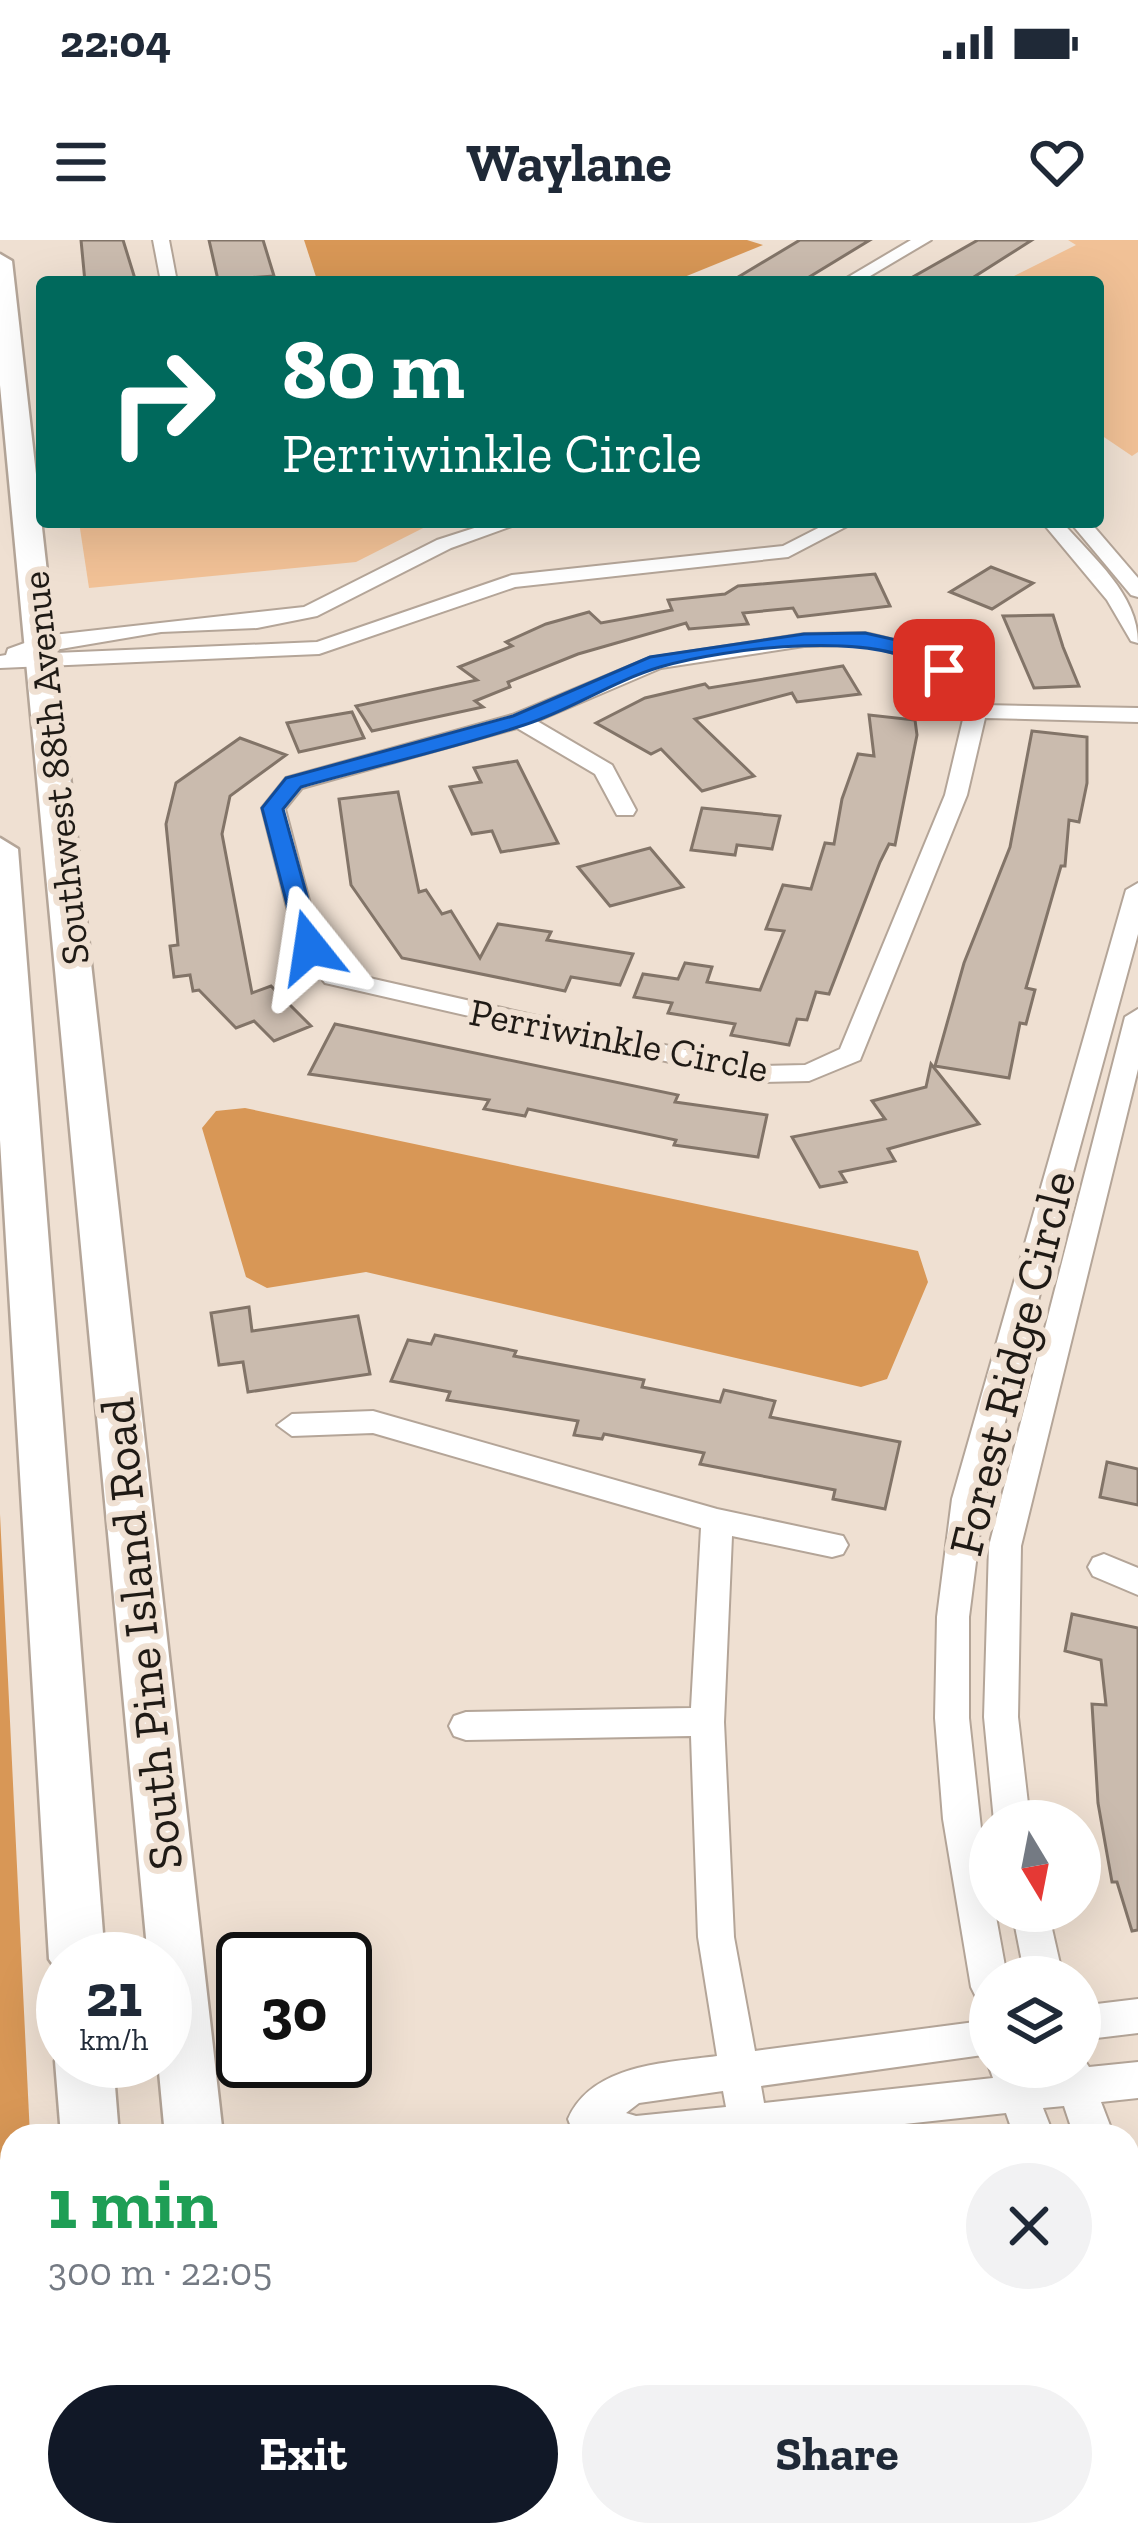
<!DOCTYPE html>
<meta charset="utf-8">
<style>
:root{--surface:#fff;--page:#f2f2f3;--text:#1f2937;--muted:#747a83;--accent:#111827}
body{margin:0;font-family:"Zilla Slab",serif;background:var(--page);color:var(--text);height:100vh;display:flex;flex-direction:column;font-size:45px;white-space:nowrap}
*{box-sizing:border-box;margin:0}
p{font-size:39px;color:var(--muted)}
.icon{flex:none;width:66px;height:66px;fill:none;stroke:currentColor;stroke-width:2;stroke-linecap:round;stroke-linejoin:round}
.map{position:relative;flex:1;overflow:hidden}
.side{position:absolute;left:0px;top:1884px;width:1140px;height:423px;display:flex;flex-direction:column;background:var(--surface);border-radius:36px 36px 0 0;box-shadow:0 12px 48px #0002}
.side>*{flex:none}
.guide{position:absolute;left:36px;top:36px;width:1068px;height:252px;border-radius:12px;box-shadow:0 12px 48px #0002;background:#00695c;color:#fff;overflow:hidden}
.needle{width:78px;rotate:170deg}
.tools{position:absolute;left:969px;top:1560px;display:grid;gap:24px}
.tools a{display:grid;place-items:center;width:132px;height:132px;border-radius:50%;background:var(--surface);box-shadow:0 12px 48px #0002;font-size:60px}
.speed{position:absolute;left:36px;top:1692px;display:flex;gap:24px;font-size:60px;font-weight:700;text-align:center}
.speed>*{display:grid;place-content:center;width:156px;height:156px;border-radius:50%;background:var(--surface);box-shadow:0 12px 48px #0002;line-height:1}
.speed small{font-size:30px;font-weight:400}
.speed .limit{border:6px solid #111;border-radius:18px;background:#fff;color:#111}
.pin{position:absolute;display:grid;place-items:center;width:102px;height:102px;color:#fff;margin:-51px;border-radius:24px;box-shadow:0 6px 18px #0006}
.me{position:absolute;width:132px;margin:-66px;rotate:345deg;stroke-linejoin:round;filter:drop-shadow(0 0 9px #0008)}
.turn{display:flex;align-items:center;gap:42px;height:252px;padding:0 48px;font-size:54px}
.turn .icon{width:156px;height:156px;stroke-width:2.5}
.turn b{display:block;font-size:84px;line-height:102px}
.round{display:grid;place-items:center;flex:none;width:126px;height:126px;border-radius:63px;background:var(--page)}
.headline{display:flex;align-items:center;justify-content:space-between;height:204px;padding:0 48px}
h1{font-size:72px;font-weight:700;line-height:90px;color:#1e9e55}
.action{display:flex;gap:24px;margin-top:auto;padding:24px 48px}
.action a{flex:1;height:138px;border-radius:72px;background:var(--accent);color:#fff;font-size:48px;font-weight:700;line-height:138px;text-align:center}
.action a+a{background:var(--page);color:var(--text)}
.status{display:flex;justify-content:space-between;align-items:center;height:84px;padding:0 60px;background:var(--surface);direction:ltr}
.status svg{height:33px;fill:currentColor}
header{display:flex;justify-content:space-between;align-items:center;height:156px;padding:0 48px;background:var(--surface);font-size:54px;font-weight:700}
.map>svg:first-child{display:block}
.green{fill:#f1c196}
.water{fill:#d89756}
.building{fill:#cabbae;stroke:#827468;stroke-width:3}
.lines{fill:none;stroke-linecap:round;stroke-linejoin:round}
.street-casing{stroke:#b4a598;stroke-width:4}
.secondary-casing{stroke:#b4a598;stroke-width:5}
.street{fill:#fff;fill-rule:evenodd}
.secondary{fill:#fff;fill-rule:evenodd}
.route{fill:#1a73e8;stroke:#114b97;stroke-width:3}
.labels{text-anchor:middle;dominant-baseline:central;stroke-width:12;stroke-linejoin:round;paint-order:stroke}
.far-street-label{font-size:39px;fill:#1f1a15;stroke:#efe0d2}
.street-label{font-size:48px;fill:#1f1a15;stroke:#efe0d2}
</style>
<div class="status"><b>22:04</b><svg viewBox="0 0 49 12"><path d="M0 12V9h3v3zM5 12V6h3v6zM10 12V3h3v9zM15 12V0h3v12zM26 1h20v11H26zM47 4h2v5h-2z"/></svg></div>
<header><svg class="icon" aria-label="menu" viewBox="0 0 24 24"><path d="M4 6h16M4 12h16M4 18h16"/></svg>Waylane<svg class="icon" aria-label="heart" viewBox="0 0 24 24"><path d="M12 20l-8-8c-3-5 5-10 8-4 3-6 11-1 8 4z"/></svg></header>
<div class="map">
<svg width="1138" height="2306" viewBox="0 0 1138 2306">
<rect width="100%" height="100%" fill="#efe0d2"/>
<g class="green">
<polygon points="1068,0 1138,0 1138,212 1132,216 1098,193 1098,42 1002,42 1076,5"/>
<polygon points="79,282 435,282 356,322 89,348"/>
</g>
<g class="water">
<polygon points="304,0 747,0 763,5 672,42 323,42 317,40"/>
<polygon points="245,868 918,1011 928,1042 887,1139 861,1147 366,1032 267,1048 246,1037 202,888 216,871"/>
<polygon points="0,1274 30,1896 12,1896 12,2295 49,2295 50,2306 0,2306"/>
</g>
<g class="building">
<polygon points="81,0 123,0 136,42 85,42"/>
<polygon points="209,0 263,0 274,36 218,40"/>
<polygon points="800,0 870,0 801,42 730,42"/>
<polygon points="978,0 1032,0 966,42 904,42"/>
<polygon points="991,327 1033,343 992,369 950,352"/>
<polygon points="875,334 890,366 798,377 793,368 743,373 748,384 689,389 686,383 578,414 508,442 510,447 475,461 483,467 372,491 356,466 477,440 459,427 512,406 506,402 546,384 589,372 601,383 672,370 668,360 725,354 738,346"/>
<polygon points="1053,375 1063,407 1079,446 1034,448 1003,376"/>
<polygon points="843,426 860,454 797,462 792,453 695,479 754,536 702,551 661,509 651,514 596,483 645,458 705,444 709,448"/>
<polygon points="352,472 364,498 299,512 287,483"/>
<polygon points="869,475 915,480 917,495 895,605 889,604 880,622 829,754 816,752 807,780 797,779 789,805 731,795 735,784 668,773 672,763 634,757 643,734 678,739 685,723 712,727 707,742 760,750 784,691 766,689 783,645 811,649 825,603 834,604 842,559 858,514 874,516"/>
<polygon points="1032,491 1087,497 1087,543 1079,582 1069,580 1065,626 1061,626 1026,748 1035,750 1026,784 1020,783 1009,838 935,826 964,723 1010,607"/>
<polygon points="240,498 286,515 230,556 222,594 252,753 271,746 311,786 274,801 254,781 236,788 199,750 193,751 190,735 174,737 170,706 178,705 166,584 176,543"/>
<polygon points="517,521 558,603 501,612 492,591 472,594 450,547 481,542 474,528"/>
<polygon points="398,552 419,652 426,650 442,674 451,671 480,718 498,684 551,692 547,700 633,714 620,745 571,737 565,751 402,718 351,645 339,559"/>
<polygon points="702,568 780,576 772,609 737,605 735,615 691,610"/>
<polygon points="650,608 683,647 610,666 578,627"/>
<polygon points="335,784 678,855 675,862 767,875 758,917 674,905 676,900 528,869 525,876 484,869 489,860 309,834"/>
<polygon points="931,824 979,884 888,909 895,921 840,932 846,942 820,947 792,897 885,879 872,861 926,847"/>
<polygon points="249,1067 252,1091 358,1076 370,1134 248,1152 243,1122 219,1125 211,1073"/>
<polygon points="435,1095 516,1111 514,1116 644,1140 642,1147 720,1162 724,1150 775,1161 770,1177 900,1202 885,1269 833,1259 835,1250 700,1224 704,1213 604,1194 602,1199 574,1195 578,1181 447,1160 450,1152 391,1141 408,1100 431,1104"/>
<polygon points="1107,1222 1138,1229 1138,1265 1100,1257"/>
<polygon points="1072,1374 1138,1388 1138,1690 1132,1691 1117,1642 1112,1642 1098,1563 1092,1464 1106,1465 1101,1420 1065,1411"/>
</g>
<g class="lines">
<g class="street-casing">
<g id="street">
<polygon points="153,0 169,0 177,42 161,42"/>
<polygon points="911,0 931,0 860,42 840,42"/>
<polygon points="493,282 523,282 451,308 317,376 257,388 161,392 31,414 317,402 512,335 783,306 830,282 855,282 788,317 515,347 319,414 0,428 0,416 6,415 8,409 44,396 304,367 437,300"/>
<path d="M1042,282H1062C1093,318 1138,354 1138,403L1131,401L1107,360Z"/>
<polygon points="1070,282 1090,282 1138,338 1138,357 1131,355"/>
<path d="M865,393C917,404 954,418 983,465L1138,468V482L985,478L967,555L860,820L809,841L757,842L325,743L297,707L262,568L286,538L512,475L649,418L804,394ZM865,405C910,415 940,431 965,471L945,555L840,809L805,825L757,826L343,732L321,706L285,569L302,548L517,488L595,534L617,575H633L636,570L612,525L537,481L661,428L804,406Z"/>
<polygon points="1138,643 1138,694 984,1259 969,1377 969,1478 990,1671 995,1671 1007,1737 990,1737 990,1764 977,1759 971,1747 943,1579 935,1478 937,1377 952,1259 1126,650"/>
<polygon points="1138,769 1138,829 1021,1306 1018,1477 1030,1581 994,1581 984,1477 989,1306 1125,777"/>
<path d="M373,1171L717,1269L843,1296L848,1305L843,1314L832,1317L732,1296L724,1482L734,1697L755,1811L990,1780V1814L761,1846L764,1863L993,1838L989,1827L990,1825L1027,1827L1030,1834L1052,1831L1051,1827H1080V1813L1089,1827L1138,1822V1858L1101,1862L1114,1896H1074L1064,1866L1043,1868L1054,1896H1014L1006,1873L794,1896H584L573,1892L568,1879C592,1824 666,1823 717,1816L698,1697L691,1496L466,1500L454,1496L449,1486L454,1476L466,1472L691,1468L701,1288L373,1193L292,1196L277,1185L292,1174ZM723,1851L726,1867L636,1876L626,1873L639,1863Z"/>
<polygon points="1104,1314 1138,1328 1138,1355 1093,1336 1088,1327 1093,1318"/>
<polygon points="1012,1671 1048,1671 1063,1737 1025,1737"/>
<polygon points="1138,1759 1138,1793 1080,1800 1080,1766"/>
<polygon points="1128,1961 1138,1966 1138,2025 1128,2021"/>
<polygon points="1128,2098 1138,2102 1138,2161 1128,2157"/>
<polygon points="435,2295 502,2295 507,2306 438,2306"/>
<polygon points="704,2295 790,2295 785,2306 699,2306"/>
</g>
</g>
<g class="secondary-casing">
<g id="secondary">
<polygon points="0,14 12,21 223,1896 165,1896 158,1821 165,1821 165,1719 148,1719 0,145"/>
<polygon points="0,598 18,609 105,1719 63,1719 63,1739 49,1719 0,900"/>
<polygon points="63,1804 63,1821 113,1821 119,1896 61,1896 55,1821"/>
<polygon points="84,2295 150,2295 151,2306 85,2306"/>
<polygon points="203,2295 269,2295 270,2306 204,2306"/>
</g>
</g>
<use href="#street" class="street"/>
<use href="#secondary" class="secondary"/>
</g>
<path class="route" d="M865,393L932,408L953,430L937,434C886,387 725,408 660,427C613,441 571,470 524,485C451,509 375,526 301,547L283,569L321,707L310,714L298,707L262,568L286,538L513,476L650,417L804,394Z"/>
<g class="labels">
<g class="far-street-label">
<text transform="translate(55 528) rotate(-96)">Southwest 88th Avenue</text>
<text transform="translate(619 800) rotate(11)">Perriwinkle Circle</text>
</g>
<g class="street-label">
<text transform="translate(1012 1123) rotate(-76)">Forest Ridge Circle</text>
<text transform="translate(141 1394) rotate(-96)">South Pine Island Road</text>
</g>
</g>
</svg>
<div class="tools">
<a><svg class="needle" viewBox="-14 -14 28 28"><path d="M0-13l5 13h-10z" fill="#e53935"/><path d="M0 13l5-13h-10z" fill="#747a83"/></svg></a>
<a><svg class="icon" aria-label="layers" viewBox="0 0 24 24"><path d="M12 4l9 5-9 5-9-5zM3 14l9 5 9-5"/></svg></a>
</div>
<div class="speed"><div>21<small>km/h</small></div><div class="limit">30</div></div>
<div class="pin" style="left:944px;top:430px;background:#d93025"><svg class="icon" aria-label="arrive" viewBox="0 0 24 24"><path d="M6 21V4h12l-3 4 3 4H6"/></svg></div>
<svg class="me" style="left:310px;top:707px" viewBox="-20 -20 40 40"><path d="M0-17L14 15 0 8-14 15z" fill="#1a73e8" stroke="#fff" stroke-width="4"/></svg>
<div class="guide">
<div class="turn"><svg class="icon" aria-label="right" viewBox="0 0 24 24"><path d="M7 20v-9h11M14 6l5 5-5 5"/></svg><div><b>80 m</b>Perriwinkle Circle</div></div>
</div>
<section class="side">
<div class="headline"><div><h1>1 min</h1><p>300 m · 22:05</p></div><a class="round"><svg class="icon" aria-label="close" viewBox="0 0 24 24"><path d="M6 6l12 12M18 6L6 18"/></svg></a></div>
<div class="action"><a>Exit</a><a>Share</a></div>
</section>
</div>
